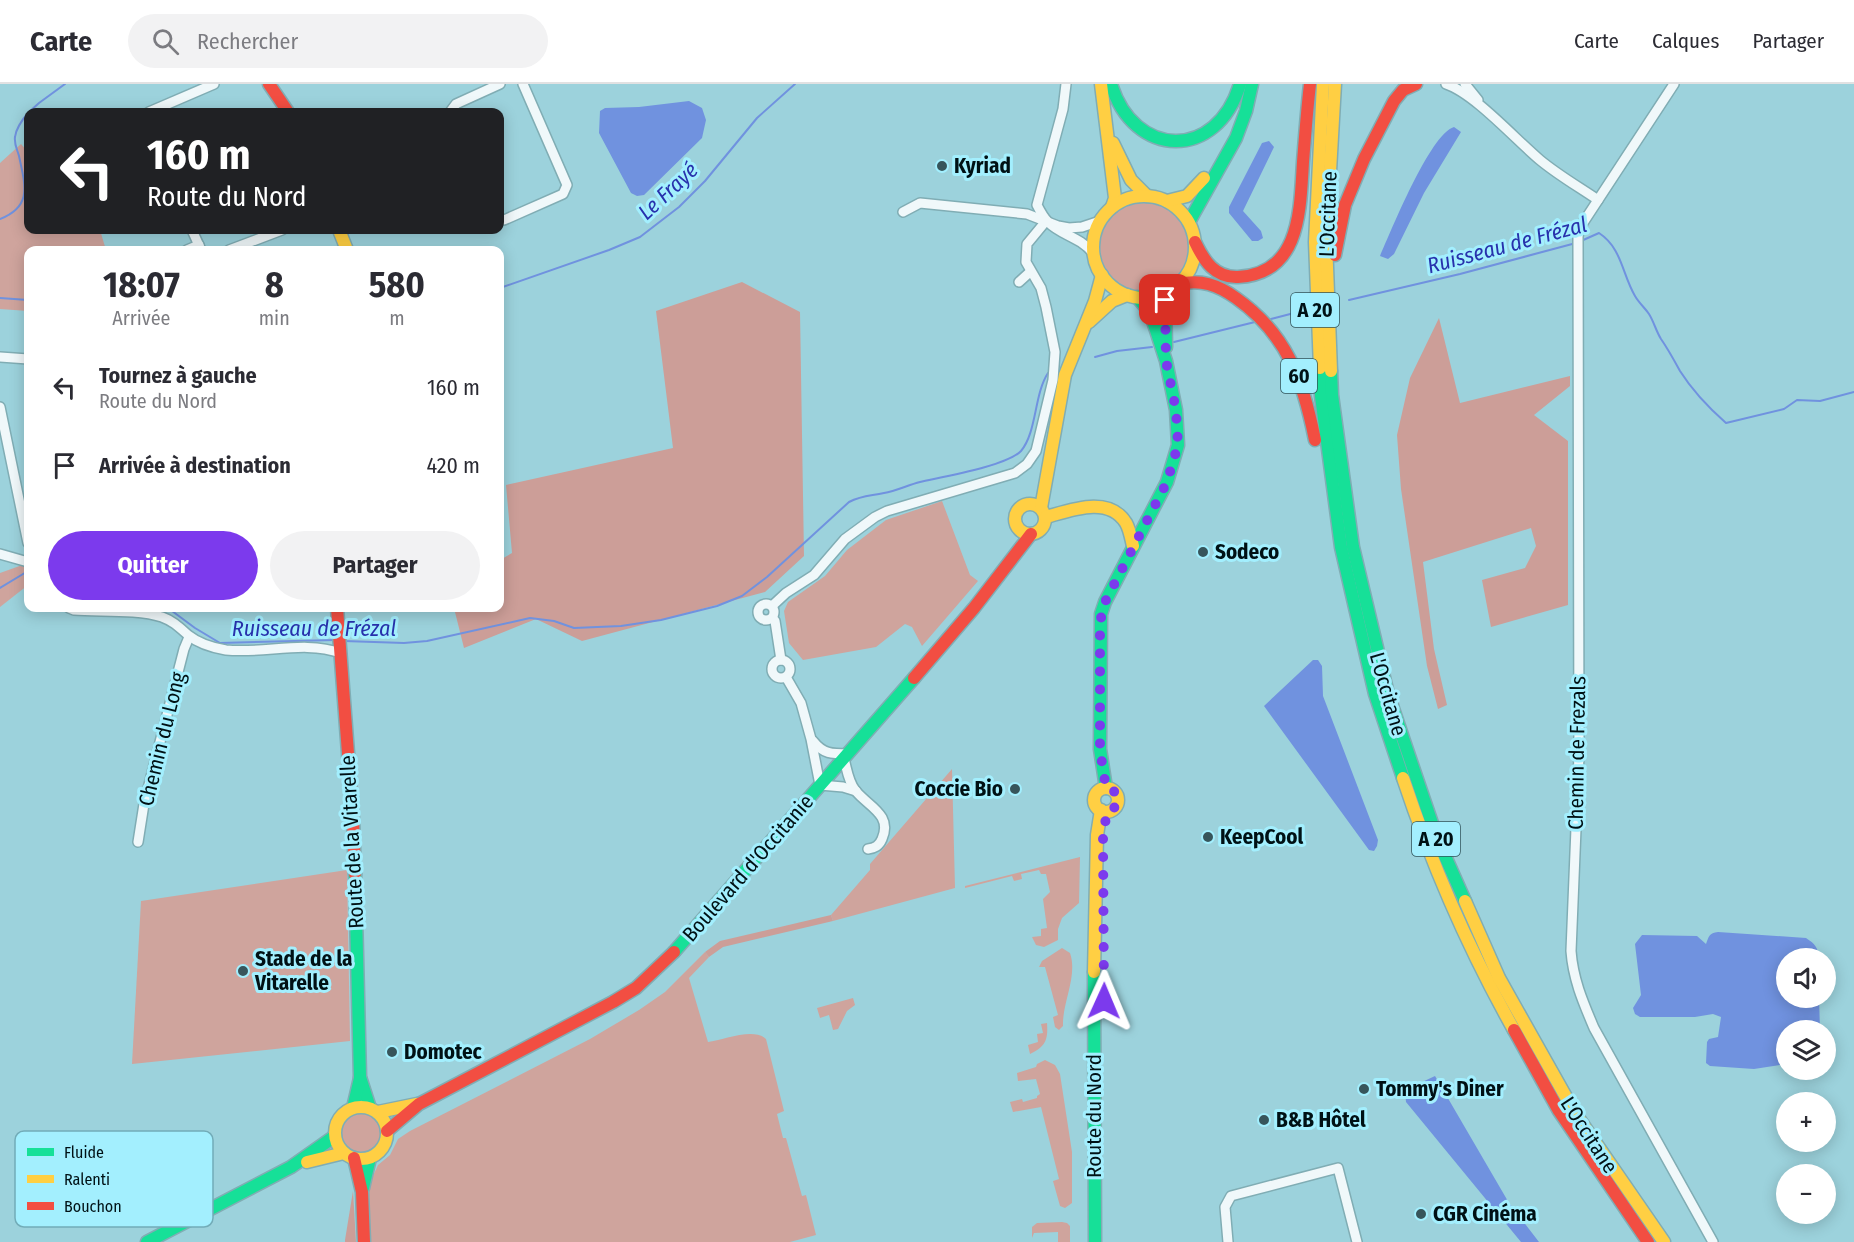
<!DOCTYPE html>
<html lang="fr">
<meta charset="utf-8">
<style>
:root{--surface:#fff;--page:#f2f2f3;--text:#2b2b33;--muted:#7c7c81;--line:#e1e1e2;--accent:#7c3aed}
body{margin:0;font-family:"Fira Sans Condensed",sans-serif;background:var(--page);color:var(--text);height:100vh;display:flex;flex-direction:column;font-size:22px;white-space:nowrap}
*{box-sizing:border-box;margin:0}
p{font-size:20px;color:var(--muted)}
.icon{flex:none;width:33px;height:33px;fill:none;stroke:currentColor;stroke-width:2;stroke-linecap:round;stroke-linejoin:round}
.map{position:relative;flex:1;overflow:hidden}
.drawer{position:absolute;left:24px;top:162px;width:480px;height:366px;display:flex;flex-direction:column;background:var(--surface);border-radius:12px;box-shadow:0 3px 15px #0003}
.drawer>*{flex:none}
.top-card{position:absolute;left:24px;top:24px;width:480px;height:126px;border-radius:12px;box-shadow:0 3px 15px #0003;background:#202124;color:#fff;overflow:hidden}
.tools{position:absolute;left:1776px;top:864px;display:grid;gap:12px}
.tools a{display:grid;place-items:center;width:60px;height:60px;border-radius:50%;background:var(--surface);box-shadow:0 3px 15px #0003;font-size:30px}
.pin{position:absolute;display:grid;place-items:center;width:51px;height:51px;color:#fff;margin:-26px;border-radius:12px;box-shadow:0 3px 9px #0006}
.me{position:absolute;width:66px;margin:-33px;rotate:1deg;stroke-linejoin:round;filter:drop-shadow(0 0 4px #0008)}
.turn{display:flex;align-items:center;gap:21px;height:126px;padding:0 24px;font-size:27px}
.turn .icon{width:78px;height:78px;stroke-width:2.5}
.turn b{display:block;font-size:42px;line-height:51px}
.eta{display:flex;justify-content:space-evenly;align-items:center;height:102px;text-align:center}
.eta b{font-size:36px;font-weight:700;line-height:42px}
.primary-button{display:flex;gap:12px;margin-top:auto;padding:12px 24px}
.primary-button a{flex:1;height:69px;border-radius:36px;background:var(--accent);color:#fff;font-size:24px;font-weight:700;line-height:69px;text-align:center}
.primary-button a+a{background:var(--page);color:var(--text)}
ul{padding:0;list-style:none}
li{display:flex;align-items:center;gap:18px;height:78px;padding:0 24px}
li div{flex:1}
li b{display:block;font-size:22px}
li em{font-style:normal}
header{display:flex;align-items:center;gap:36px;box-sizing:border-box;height:84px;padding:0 30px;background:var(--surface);border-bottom:2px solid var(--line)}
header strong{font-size:28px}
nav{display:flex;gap:33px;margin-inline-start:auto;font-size:21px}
.search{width:420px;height:54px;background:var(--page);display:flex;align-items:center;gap:15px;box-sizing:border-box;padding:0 21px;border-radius:33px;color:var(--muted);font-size:22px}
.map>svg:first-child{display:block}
.green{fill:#cfa49d}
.forest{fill:#cc9e98}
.water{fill:#7092df}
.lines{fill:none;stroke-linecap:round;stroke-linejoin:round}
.stream{stroke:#7092df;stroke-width:2}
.street-casing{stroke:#80adb4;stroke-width:12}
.fast-casing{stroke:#80adb4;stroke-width:15}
.slow-casing{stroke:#80adb4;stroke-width:15}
.jam-casing{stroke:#80adb4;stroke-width:15}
.street{stroke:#f0f8fa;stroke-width:9}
.fast{stroke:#16e098;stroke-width:12}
.slow{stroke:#ffcf43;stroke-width:12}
.jam{stroke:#f24e42;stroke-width:12}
.route{stroke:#7c3aed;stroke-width:10;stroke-dasharray:0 18}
.poi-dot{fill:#37555b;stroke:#a3effe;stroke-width:2}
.labels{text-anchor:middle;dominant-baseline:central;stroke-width:6;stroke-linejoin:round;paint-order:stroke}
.shield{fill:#a3effe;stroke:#31545b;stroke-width:1.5}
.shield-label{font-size:20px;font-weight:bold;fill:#001115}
.poi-label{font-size:21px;font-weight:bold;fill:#001115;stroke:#a3effe;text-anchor:start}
.street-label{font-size:21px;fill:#001115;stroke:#a3effe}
.water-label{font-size:22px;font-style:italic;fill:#2731ac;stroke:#a3effe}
.key{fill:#a3effe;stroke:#72acb8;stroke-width:1.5}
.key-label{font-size:16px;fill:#001115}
</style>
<header>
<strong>Carte</strong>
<div class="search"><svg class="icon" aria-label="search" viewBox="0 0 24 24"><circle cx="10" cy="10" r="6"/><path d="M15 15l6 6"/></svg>Rechercher</div>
<nav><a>Carte</a><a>Calques</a><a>Partager</a></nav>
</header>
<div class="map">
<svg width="1854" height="1158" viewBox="0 0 1854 1158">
<rect width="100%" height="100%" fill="#9cd2dc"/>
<g class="green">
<polygon points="21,60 28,68 28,146 100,146 106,166 28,166 28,227 0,225 0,79"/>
<circle cx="1144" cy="163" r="44"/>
<polygon points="942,417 970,491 978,497 922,562 912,543 905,540 876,563 803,576 789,559 784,527 788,518 825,492 847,466 886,436"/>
<polygon points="28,479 28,501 0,523 0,489"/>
<polygon points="952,685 955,804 833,837 831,831 870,786 870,780"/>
<polygon points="1080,773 1079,819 1062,834 1058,845 1058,856 1044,863 1036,861 1032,853 1041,852 1041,845 1047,844 1043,815 1050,808 1046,790 1041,790 1039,786 1021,790 1022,795 1014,797 1012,792 965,804 965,802"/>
<polygon points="347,786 350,957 132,980 141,817"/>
<path d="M1062,864L1070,869C1078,892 1062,919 1063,942L1059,946L1055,943L1053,933L1058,931L1045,883H1039L1042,877Z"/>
<path d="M705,868L709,873L689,894L708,958C723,956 754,943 766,955L784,1027L777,1030L783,1054H786L802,1112L806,1111L816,1151L790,1158H368L366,1109L369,1095L373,1092L378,1081L390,1071L398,1055L410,1047L590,955L639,926L665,908Z"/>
<polygon points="853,914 855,921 847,927 838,945 833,946 829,931 820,934 817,924"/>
<path d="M1047,939C1048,954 1047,962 1030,970L1028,961L1038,958L1037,950L1043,949L1041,940Z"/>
<polygon points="1045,976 1055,981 1060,990 1072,1068 1072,1119 1065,1124 1060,1122 1053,1097 1059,1095 1041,1023 1013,1028 1010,1018 1022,1015 1023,1018 1037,1014 1037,1012 1040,1010 1036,995 1018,997 1017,989 1036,983 1037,980"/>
<circle cx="361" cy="1049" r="20"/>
<polygon points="1062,1138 1067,1139 1070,1142 1070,1158 1058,1158 1058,1148 1034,1149 1032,1154 1032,1143 1037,1139"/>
</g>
<g class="forest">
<polygon points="742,198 800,228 804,472 765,508 582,557 536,535 464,564 454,524 500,524 500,476 512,469 506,401 673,364 656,227"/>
<polygon points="1439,234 1460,319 1570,292 1570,302 1534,331 1568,357 1568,521 1491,543 1482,496 1525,484 1536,462 1531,444 1423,478 1434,565 1447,621 1438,625 1427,582 1401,405 1397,351 1410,294"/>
<polygon points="831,831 833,837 723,863 709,873 705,868 720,857"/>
<polygon points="353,1107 356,1158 345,1158 345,1156"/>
</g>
<g class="water">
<polygon points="689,17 702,24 706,36 702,54 644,111 637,112 631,109 599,49 600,27 605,24 639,23"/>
<path d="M1454,43L1461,48L1424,109L1394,170L1388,175L1380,172C1391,147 1430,50 1454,43Z"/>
<polygon points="1269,57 1274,63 1243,127 1261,147 1263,154 1258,157 1252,157 1229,129 1229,123 1262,59"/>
<polygon points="1313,576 1318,576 1322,582 1323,612 1378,756 1377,762 1374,767 1369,766 1264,622"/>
<path d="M1718,848L1806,854C1815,860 1818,863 1819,874H1786V914H1819L1820,946H1786V980L1754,985L1710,982L1706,979L1707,958L1709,955L1718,953L1721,933L1713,930L1695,933H1640L1635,930L1633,924L1641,911L1635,860L1642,851L1697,852L1706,860C1709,852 1709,849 1718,848Z"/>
<polygon points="1435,992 1509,1119 1539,1158 1521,1158 1406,1018 1405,1006"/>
</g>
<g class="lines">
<g class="stream">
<polyline points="29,28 39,19 65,0"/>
<path d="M0,135C33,122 25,101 19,72C17,65 14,60 15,53C16,44 22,36 28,29"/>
<path d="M1581,157L1599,149C1622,164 1622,190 1635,212C1639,219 1645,224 1649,230C1654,238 1656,247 1661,255C1668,265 1674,276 1680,287C1692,306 1709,324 1726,339L1784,325L1797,316L1820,317L1854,308"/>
<polyline points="500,204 609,166 640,153 679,123 705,97 757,34 795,0"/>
<polyline points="0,214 28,216"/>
<polyline points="1349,216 1460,190 1576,159"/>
<polyline points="1271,235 1298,228"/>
<polyline points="1174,258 1255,238"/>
<polyline points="1095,273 1117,267 1152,263"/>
<polyline points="0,504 28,487"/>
<polyline points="168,524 195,544 220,559 335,556"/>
<path d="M344,557L404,559L427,557L530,534L554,537L574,544L621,542L661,536L717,522L742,512L767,493L849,418C862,411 870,412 884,409C896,407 908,401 920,398C942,393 1007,382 1021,367C1037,348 1034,310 1048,289"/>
</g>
<g class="street-casing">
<g id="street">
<path d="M1066,0L1063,25L1037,121C1040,127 1043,133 1048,138C1062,152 1079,152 1093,169"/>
<path d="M1446,0C1474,9 1516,56 1540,76C1558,91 1579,103 1598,116"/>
<polyline points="1465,0 1478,16"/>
<path d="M1674,0L1579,145L1578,153L1579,671L1571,867C1573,895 1583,918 1594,944L1713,1158"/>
<polyline points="149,28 214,0"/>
<polyline points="450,28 456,20 500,0"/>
<polyline points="903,128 920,119 1027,130 1058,142 1069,144 1082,143 1100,137"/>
<polyline points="500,134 504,136 563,110 567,101 523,0"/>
<polyline points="192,146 201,166"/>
<polyline points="187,166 199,161"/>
<polyline points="229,166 282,146"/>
<polyline points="1019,198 1030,188"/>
<polyline points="0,273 28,275"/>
<polyline points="0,323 28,459"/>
<polyline points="0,470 28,478"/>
<circle cx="766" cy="528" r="8"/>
<polyline points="772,522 786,509 814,491 845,455 875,433 887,427 1015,389 1027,380 1036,367 1053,296 1055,268 1046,223 1041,204 1026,178 1027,160 1046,137"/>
<path d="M69,524L74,526C100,528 137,525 162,533C173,537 179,543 188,551C198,559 214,564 226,566C265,570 304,556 341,569"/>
<polyline points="772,534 775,537 781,576"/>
<circle cx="781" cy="585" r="9"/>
<polyline points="786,593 801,619 811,655 820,701 843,703 856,707"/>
<path d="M813,657C823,670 832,670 848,670"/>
<path d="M844,675C847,685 848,697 855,706C867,722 893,730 882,755C879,762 875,764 868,765"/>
<polyline points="138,758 144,720 184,565 189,553"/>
<polyline points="1228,1158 1225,1123 1231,1112 1338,1084 1357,1158"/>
</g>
</g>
<g class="fast-casing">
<g id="fast">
<path d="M1111,0C1134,75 1217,77 1240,0"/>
<polyline points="1189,138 1236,54 1246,27 1252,0"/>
<polyline points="1166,263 1165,216 1169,207"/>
<polyline points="1320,284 1321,312 1341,463 1375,610 1403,694"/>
<polyline points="1331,287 1332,311 1353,463 1388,610 1437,754 1465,817"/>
<polyline points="1106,704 1100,665 1101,530 1105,518 1167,398 1178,361 1176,326 1166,277 1150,228 1137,213"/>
<polyline points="355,790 360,993 370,1024"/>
<polyline points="674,868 914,594"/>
<polyline points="1094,888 1095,1158"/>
<polyline points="353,1024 360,994"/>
<polyline points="363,1104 370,1074"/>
<polyline points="147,1158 291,1083 335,1052"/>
</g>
</g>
<g class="slow-casing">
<g id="slow">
<polyline points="1101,0 1115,114 1112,123"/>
<polyline points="1113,59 1131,96 1147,112"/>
<circle cx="1144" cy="163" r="51"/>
<polyline points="1167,117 1187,112 1204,94"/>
<polyline points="339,146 347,166"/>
<polyline points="1089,238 1112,217 1127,211"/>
<polyline points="1320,284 1315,158 1323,0"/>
<polyline points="1331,287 1326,157 1335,0"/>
<circle cx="1030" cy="435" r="15"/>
<polyline points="1041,424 1065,291 1095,217 1102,191"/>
<path d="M1046,433C1071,426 1109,411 1126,439C1130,446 1131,454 1133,462"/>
<path d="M1403,694C1432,781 1469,866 1514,946"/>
<circle cx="1106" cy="716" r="12"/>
<polyline points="1465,817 1499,894 1575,1029 1664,1158"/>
<polyline points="1094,888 1097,751 1101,726"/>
<circle cx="361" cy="1049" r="26"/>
<polyline points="378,1028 417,1020"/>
<polyline points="307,1078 344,1069"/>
</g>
</g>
<g class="jam-casing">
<g id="jam">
<polyline points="269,0 288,28"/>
<path d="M1195,158C1204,177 1215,194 1238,193C1301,190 1300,125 1303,78C1305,52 1307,26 1310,0"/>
<polyline points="1335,171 1345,121 1364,75 1394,17 1403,6 1416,0"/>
<path d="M1179,200C1201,195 1218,201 1236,214C1287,250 1303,296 1315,356"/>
<polyline points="337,524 353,735 355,790"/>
<polyline points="914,594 974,524 1031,450"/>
<polyline points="1514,946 1559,1027 1648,1158"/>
<polyline points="387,1047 419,1020 613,918 636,904 674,868"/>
<polyline points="354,1074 362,1108 364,1158"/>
</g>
</g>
<use href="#street" class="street"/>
<use href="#fast" class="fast"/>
<use href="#slow" class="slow"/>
<use href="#jam" class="jam"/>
</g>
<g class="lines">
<polyline class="route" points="1104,917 1103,751 1107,728 1114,724 1118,718 1115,708 1106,704 1100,666 1100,538 1105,518 1167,398 1178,361 1176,326 1166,277 1165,216"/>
</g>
<g class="poi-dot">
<circle cx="942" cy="82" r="6"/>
<circle cx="1203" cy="468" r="6"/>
<circle cx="1015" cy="705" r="6"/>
<circle cx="1208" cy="753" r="6"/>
<circle cx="243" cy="887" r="6"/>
<circle cx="392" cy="968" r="6"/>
<circle cx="1364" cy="1005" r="6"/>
<circle cx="1264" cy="1036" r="6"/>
<circle cx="1421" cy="1130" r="6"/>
</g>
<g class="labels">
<g class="shield">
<rect x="1291" y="209" width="48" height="34" rx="4.5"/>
<rect x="1281" y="275" width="36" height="34" rx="4.5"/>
<rect x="1412" y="738" width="48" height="34" rx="4.5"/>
</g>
<g class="shield-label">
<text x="1315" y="226">A 20</text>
<text x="1299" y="292">60</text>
<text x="1436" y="755">A 20</text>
</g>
<g class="poi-label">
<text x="954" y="82">Kyriad</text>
<text x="1215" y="468">Sodeco</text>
<text x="1003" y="705" text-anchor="end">Coccie Bio</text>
<text x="1220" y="753">KeepCool</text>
<text x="255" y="875">Stade de la<tspan x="255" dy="24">Vitarelle</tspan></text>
<text x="404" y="968">Domotec</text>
<text x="1376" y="1005">Tommy's Diner</text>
<text x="1276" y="1036">B&amp;B Hôtel</text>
<text x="1433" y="1130">CGR Cinéma</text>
</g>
<g class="street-label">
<text transform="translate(1328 130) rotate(-88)">L'Occitane</text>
<text transform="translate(1388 610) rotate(74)">L'Occitane</text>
<text transform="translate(162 655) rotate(-76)">Chemin du Long</text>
<text transform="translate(1577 669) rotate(-89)">Chemin de Frezals</text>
<text transform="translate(352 758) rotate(-93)">Route de la Vitarelle</text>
<text transform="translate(748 784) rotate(-49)">Boulevard d'Occitanie</text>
<text transform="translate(1094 1032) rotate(-90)">Route du Nord</text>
<text transform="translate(1589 1051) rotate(57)">L'Occitane</text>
</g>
<g class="water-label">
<text transform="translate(668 107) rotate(-43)">Le Frayé</text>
<text transform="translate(1507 161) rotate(-15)">Ruisseau de Frézal</text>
<text x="314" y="544">Ruisseau de Frézal</text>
</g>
</g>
<rect x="15" y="1047" width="198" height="96" rx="9" class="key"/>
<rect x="27" y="1064" width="27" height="8" fill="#16e098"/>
<rect x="27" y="1091" width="27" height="8" fill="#ffcf43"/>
<rect x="27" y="1118" width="27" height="8" fill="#f24e42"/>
<g class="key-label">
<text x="64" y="1074">Fluide</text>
<text x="64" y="1101">Ralenti</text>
<text x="64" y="1128">Bouchon</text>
</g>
</svg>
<div class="tools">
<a><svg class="icon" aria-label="sound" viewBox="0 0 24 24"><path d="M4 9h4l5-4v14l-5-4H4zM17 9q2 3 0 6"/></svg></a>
<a><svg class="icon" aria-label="layers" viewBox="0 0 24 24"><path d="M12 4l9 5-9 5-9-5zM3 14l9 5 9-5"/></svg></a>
<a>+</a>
<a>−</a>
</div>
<div class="pin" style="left:1165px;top:216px;background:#d93025"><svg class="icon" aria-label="arrive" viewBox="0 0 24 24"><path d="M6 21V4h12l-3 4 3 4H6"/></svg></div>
<svg class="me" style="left:1104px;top:917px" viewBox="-20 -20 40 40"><path d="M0-17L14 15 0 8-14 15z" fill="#7c3aed" stroke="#fff" stroke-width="4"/></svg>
<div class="top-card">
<div class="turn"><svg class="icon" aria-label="left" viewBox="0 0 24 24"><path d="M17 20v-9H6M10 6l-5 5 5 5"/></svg><div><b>160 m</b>Route du Nord</div></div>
</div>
<section class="drawer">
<div class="eta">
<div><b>18:07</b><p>Arrivée</p></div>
<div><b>8</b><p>min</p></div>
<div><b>580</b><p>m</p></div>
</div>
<ul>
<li><svg class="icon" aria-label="left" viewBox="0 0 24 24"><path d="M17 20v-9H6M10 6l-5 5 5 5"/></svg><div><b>Tournez à gauche</b><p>Route du Nord</p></div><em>160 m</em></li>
<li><svg class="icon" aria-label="arrive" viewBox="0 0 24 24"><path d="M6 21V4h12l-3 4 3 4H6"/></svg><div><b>Arrivée à destination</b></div><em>420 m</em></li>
</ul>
<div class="primary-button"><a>Quitter</a><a>Partager</a></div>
</section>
</div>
